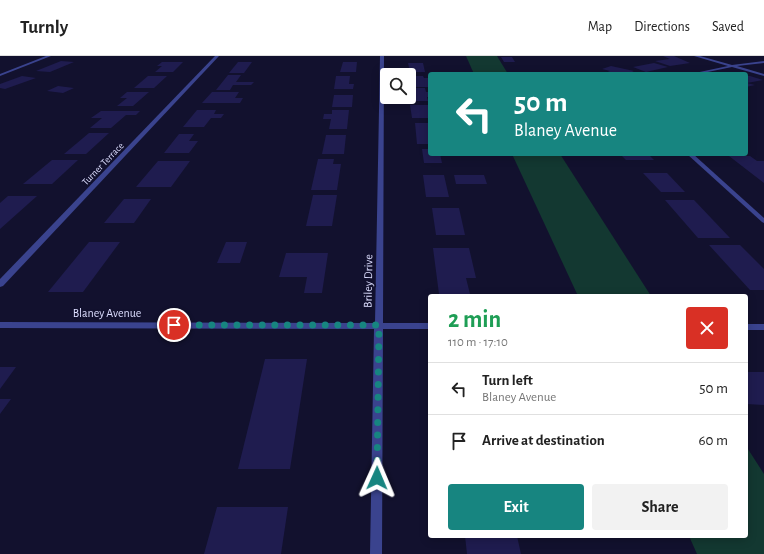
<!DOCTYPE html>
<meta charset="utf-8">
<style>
:root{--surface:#fff;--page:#f2f2f2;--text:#222;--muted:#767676;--line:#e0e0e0;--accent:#178580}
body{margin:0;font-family:"Alegreya Sans",sans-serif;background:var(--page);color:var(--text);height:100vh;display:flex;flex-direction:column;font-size:15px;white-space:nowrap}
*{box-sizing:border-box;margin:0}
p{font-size:13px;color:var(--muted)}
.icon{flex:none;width:22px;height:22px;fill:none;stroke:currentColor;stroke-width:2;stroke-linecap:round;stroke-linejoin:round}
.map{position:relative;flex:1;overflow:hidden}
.details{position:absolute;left:428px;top:238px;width:320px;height:244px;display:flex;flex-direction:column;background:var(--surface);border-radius:4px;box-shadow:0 2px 10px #0003}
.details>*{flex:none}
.guide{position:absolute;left:428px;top:16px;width:320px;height:84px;border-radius:4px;box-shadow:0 2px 10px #0003;background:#178580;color:#fff;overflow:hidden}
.fabs{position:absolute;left:380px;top:12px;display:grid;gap:8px}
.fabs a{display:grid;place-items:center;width:36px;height:36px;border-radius:4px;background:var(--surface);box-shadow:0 2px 10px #0003;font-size:20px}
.pin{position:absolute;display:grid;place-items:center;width:34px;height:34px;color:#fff;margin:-17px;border:2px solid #fff;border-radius:50%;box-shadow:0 1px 4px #0007}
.me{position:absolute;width:44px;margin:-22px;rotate:1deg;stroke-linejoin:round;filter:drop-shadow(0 0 3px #0008)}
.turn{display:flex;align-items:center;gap:14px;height:84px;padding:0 20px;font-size:18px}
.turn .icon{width:52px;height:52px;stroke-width:2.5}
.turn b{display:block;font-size:28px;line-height:34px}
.round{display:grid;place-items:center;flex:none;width:42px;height:42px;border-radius:4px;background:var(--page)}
.summary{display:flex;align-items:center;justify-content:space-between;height:68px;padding:0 20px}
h1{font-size:24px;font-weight:600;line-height:30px;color:#1e9e55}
.action{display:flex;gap:8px;margin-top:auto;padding:8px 20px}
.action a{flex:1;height:46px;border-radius:4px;background:var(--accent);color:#fff;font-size:16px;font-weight:600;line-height:46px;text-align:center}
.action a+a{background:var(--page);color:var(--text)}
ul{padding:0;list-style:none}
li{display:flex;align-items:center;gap:12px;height:52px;padding:0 20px;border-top:1px solid var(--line)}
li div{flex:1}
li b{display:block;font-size:15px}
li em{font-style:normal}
header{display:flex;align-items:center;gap:24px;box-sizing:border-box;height:56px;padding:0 20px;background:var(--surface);border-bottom:1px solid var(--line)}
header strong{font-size:19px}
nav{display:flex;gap:22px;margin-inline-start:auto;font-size:14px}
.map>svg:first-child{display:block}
.green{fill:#133831}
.building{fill:#1f1c4f}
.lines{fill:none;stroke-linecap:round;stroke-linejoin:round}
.minor{fill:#3a438e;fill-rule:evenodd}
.tertiary{fill:#3a438e;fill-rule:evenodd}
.route{stroke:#178580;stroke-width:7;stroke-dasharray:0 12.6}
.labels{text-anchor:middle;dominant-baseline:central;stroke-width:3.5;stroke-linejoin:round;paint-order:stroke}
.far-street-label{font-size:10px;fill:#dddeff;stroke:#12112e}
.street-label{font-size:12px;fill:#dddeff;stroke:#12112e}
</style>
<header>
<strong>Turnly</strong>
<nav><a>Map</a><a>Directions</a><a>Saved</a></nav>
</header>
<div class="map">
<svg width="764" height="498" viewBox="0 0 764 498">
<rect width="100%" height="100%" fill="#12112e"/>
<g class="green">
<polygon points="466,0 497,0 508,18 474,18"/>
<polygon points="512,98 560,98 651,240 578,240"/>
<polygon points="746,390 764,418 764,498 697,498 689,480 746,480"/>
</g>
<g class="building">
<polygon points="663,0 674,0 690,7 670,10 655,5 670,3"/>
<polygon points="501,1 512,1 515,6 504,6"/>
<polygon points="61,5 74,6 50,16 36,15"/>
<polygon points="162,6 183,6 173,16 155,16 162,10 157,10"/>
<polygon points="238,6 252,6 244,17 229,17"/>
<polygon points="343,6 357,6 356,16 340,16"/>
<polygon points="408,7 423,7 425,16 410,16"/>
<polygon points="654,7 668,11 646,16 633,11"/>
<polygon points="611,10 634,15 628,18 603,18 610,15 602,13"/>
<polygon points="228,19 241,19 236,26 254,26 251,29 233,29 230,34 216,34"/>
<polygon points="22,20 36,22 5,33 0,32 0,28"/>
<polygon points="148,20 167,20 154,32 134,32"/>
<polygon points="336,20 350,20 349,28 354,28 353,33 334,33"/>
<polygon points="410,20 423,20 424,22 430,22 430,31 411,31"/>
<polygon points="746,20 750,20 763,24 747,27 755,29 746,31"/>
<polygon points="58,30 74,32 63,37 47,35"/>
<polygon points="411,32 425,32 426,36 430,36 430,41 427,41 428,45 413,45"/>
<polygon points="127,36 149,36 133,50 117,50 127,42 120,42"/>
<polygon points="212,36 239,36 235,42 243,42 240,47 202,47"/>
<polygon points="334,39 353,39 352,51 332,51"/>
<polygon points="410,49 429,49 430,62 412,62"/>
<polygon points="197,54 216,54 214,58 224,58 221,62 211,62 204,71 183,71"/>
<polygon points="332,54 349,54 347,73 329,73 331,63 323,63 324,58 332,58"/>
<polygon points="101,55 140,55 136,59 126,59 111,72 90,72 102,62 91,62"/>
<polygon points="415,67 430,67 430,88 417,88"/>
<polygon points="89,77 109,77 86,98 64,98"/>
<polygon points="179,78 194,78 189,85 198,85 189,97 164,97"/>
<polygon points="326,79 346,79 344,98 322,98"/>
<polygon points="422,93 430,93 430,98 440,98 442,107 424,107"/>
<polygon points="620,98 648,98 654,104 626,104"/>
<polygon points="729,100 750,100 757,105 764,105 764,127"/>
<polygon points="318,103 334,103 333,108 341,108 337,134 311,134"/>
<polygon points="52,104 78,104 52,128 23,128"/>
<polygon points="158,105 190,105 171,131 136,131"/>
<polygon points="643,117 667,117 685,136 661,136"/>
<polygon points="423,119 444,119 449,141 426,141"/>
<polygon points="454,119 484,119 487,128 456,128"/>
<polygon points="313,139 337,139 332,170 306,170"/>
<polygon points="8,140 37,140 0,173 0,147"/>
<polygon points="124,143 151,143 134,167 104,167"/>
<polygon points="665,144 694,144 730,182 698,182"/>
<polygon points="432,152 459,152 465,179 436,179"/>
<polygon points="89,186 120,186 83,236 48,236"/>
<polygon points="226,186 247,186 240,207 217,207"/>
<polygon points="709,189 740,189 764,213 764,234 750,234"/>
<polygon points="433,192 469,192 476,222 466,222 470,238 439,238"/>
<polygon points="286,197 328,197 322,237 304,237 307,221 279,221"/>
<polygon points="265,303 307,303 290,413 238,413"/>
<polygon points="0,311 16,311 0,333"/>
<polygon points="746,316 764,316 764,349 746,348"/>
<polygon points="0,343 11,343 0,358"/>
<polygon points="217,451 288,451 281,498 204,498"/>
<polygon points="465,480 517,480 521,498 467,498"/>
</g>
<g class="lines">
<g class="minor">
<polygon points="46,0 51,0 0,20 0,18"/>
<polygon points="215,0 219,0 3,230 0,231 0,223"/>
<polygon points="694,0 700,0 732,9 764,5 764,7 737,10 764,18 764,20 732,11 698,18 690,18 728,10"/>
<polygon points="687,98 693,98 764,162 764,167 762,166"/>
</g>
<g class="tertiary">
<polygon points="380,0 384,0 383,267 430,267 430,273 383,273 382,498 370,498 374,273 0,272 0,266 375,267"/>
<rect x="746" y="268" width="18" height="6"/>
</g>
</g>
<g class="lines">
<polyline class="route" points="174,269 379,269 377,422"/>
</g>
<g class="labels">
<g class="far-street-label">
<text transform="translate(103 108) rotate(-46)">Turner Terrace</text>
</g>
<g class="street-label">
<text transform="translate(368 225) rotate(-89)">Briley Drive</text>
<text x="107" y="257">Blaney Avenue</text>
</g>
</g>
</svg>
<div class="fabs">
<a><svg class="icon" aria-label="search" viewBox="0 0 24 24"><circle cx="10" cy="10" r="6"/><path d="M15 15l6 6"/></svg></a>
</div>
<div class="pin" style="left:174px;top:269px;background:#d93025"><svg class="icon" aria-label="arrive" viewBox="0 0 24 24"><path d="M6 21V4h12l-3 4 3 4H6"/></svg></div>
<svg class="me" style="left:377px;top:422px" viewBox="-20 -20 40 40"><path d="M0-17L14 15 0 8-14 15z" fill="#178580" stroke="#fff" stroke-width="4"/></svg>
<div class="guide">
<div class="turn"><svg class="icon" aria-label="left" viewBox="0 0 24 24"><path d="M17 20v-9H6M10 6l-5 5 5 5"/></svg><div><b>50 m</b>Blaney Avenue</div></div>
</div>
<section class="details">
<div class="summary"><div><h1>2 min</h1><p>110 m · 17:10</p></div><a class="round" style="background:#d93025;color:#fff"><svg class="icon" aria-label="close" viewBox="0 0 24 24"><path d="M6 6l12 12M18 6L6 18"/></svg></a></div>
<ul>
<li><svg class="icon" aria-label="left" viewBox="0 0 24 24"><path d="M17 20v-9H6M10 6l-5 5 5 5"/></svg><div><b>Turn left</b><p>Blaney Avenue</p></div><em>50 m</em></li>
<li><svg class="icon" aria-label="arrive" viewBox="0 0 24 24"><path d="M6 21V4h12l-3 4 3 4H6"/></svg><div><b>Arrive at destination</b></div><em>60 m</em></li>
</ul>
<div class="action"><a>Exit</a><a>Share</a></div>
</section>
</div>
